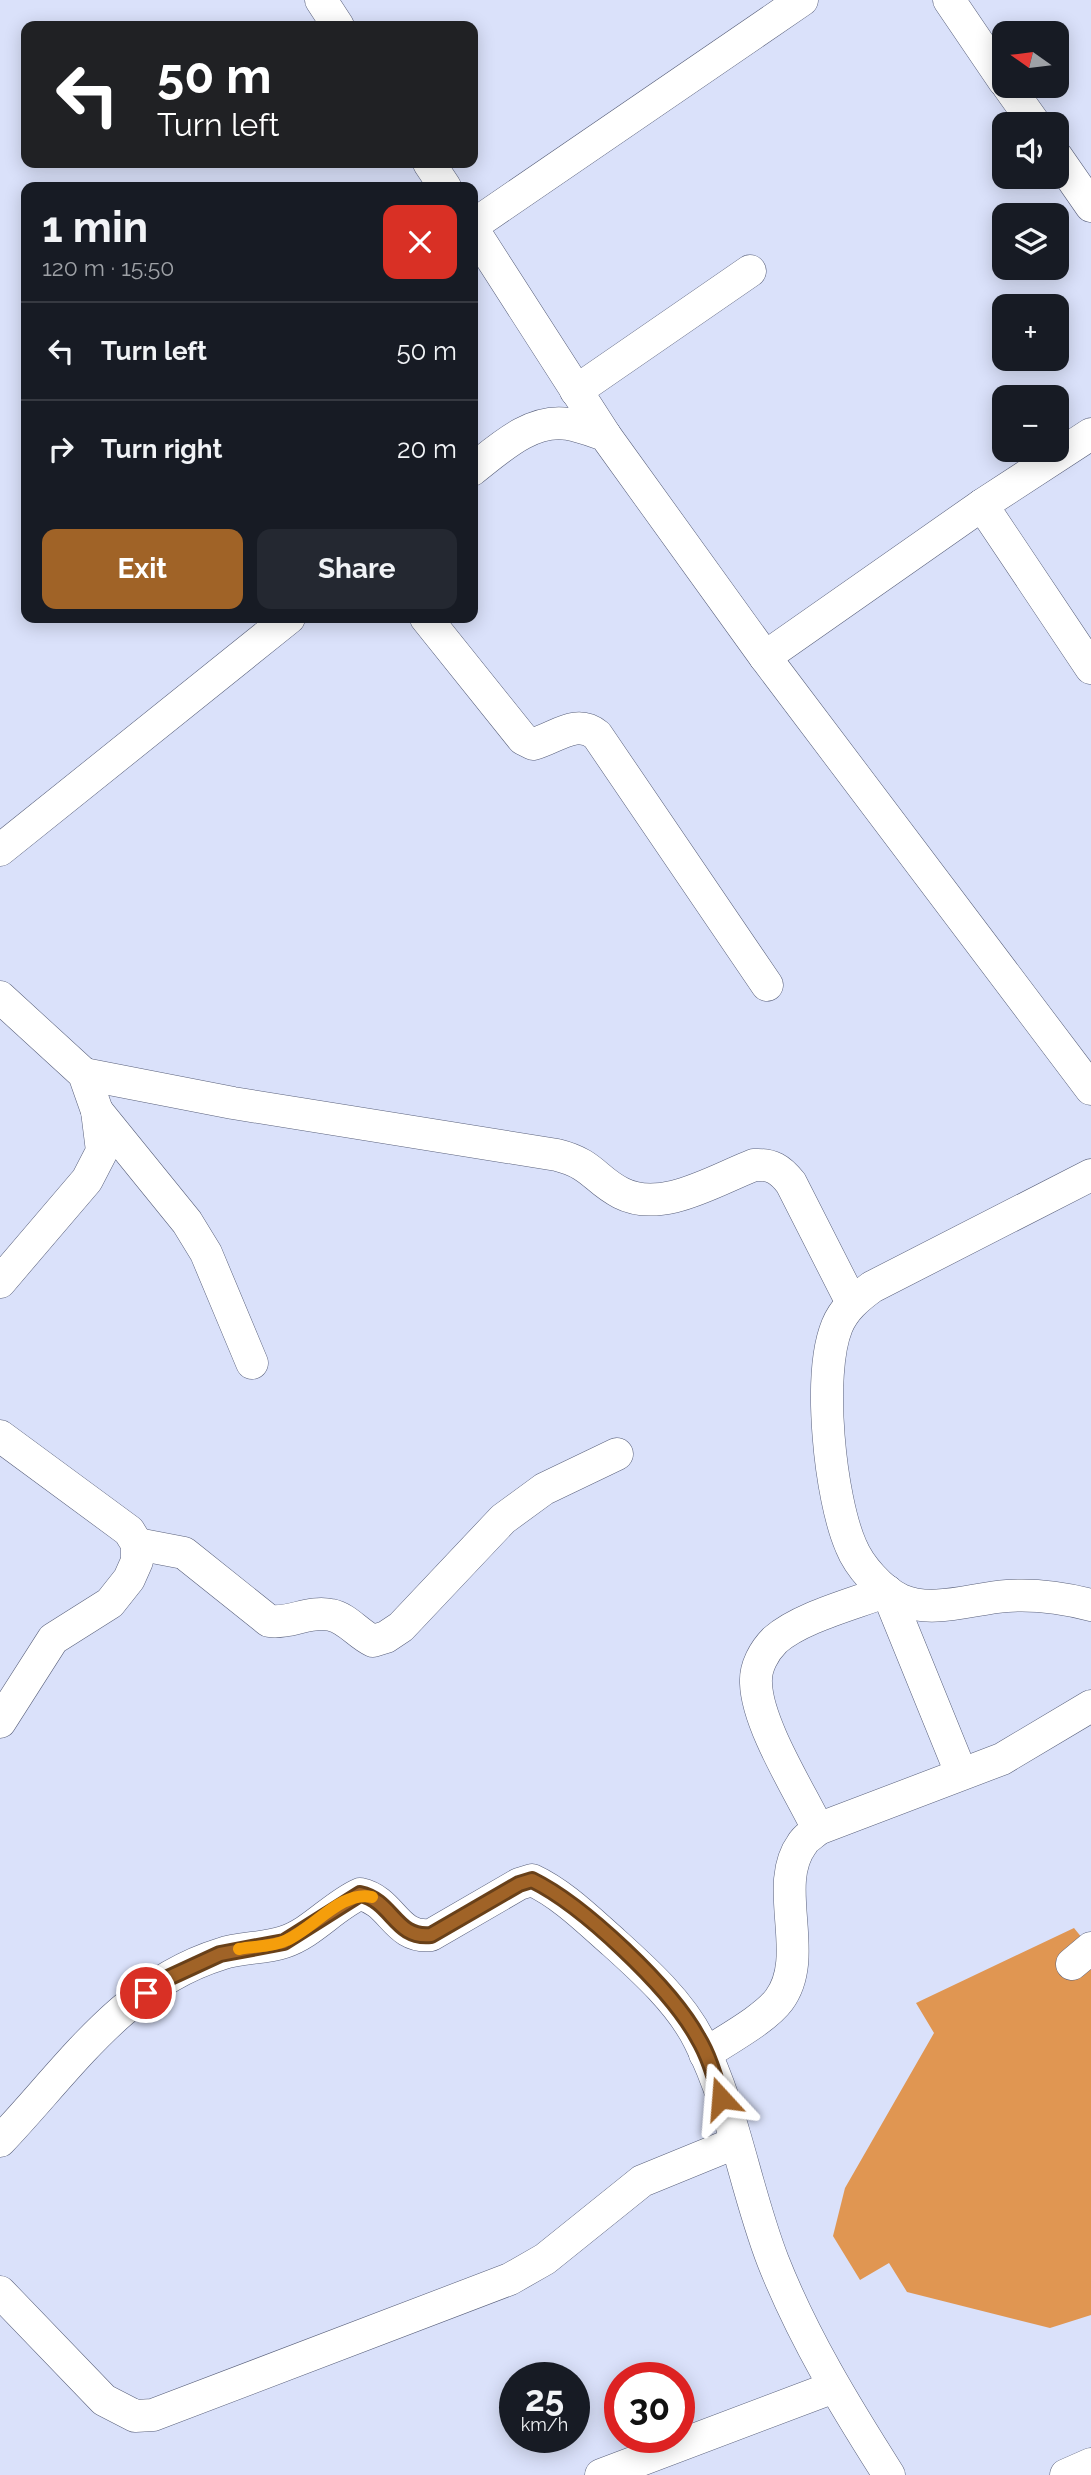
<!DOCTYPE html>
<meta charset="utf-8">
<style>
:root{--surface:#171b24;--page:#242831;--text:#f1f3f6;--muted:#9ea1a6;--line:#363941;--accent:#a06327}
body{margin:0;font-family:Raleway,sans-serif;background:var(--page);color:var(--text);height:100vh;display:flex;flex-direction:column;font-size:26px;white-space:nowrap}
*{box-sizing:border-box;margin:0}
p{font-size:23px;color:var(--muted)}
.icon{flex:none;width:38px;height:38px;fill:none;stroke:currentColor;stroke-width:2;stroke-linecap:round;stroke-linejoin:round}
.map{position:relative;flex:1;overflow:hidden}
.panel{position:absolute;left:21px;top:182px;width:457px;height:441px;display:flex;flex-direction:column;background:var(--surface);border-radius:14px;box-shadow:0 4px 18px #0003}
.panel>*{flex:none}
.hud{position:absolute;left:21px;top:21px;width:457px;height:147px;border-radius:14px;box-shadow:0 4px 18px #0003;background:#202124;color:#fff;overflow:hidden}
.needle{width:46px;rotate:284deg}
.tools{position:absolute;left:992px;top:21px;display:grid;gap:14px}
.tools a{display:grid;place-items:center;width:77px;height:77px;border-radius:14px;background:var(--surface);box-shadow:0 4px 18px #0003;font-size:35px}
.speed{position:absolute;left:499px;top:2362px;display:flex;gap:14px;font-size:35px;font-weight:700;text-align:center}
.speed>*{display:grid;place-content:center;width:91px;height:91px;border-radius:50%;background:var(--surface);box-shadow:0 4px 18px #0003;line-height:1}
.speed small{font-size:18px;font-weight:400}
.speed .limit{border:10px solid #d22;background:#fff;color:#111}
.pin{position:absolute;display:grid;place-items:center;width:60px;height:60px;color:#fff;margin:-30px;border:4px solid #fff;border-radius:50%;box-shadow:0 2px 7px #0007}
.me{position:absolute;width:77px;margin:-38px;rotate:341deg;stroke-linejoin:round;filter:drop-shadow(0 0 5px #0008)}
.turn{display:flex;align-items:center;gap:24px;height:147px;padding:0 21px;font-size:32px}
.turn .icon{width:91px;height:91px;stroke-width:2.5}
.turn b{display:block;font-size:49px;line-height:60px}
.round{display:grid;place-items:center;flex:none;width:74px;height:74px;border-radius:14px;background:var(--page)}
.overview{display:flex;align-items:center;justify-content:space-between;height:119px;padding:0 21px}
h1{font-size:42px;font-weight:700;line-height:52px}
.button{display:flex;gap:14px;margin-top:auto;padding:14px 21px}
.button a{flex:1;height:80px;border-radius:14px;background:var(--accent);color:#fff;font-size:28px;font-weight:700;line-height:80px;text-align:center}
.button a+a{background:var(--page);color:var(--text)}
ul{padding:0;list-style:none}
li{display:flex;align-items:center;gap:21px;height:98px;padding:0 21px;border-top:2px solid var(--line)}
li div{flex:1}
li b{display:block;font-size:26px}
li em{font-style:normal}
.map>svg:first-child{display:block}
.water{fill:#e09652}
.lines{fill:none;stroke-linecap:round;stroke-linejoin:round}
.minor-casing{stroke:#59607b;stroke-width:33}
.minor{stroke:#fff;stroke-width:32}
.route-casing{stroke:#684019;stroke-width:18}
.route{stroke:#a06327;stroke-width:12}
.slow{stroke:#f59e0b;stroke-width:12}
</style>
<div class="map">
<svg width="1091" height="2475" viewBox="0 0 1091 2475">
<rect width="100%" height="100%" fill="#dae1fa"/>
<polygon class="water" points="1074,1928 1091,1949 1091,2315 1050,2328 907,2292 889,2263 860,2280 833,2236 845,2188 934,2033 916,2003"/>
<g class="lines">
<g class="minor-casing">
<g id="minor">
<polyline points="321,0 338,26"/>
<polyline points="949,0 1004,81"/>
<polyline points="1008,86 1035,124"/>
<polyline points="1057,157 1091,206"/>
<polyline points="429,163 445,187"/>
<polyline points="472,226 802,0"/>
<polyline points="472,228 605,435"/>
<polyline points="576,391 750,271"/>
<path d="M472,470C499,449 531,418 568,424C580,426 593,431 605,435L765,657L1091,1089"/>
<polyline points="982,505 1091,668"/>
<path d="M426,618L523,739L533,744C556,738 576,718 597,735L767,985"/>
<polyline points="765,657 982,505 1091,434"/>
<polyline points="0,850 289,618"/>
<polyline points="0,997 84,1074 97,1111 102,1151 87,1180 0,1282"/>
<path d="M84,1074L233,1103L557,1155C593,1164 594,1179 621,1193C662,1214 715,1180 754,1165C772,1164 780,1169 791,1183L852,1303"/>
<polyline points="97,1111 187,1222 206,1253 252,1363"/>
<path d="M1091,1175L872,1287C857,1298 844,1309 837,1326C817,1375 830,1498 851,1546C859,1566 881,1591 901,1600C933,1614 974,1598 1007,1596C1035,1594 1064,1598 1091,1605"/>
<polyline points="0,1436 129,1531 137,1544 137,1561 129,1579 110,1603 53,1639 0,1722"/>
<path d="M137,1544L184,1553L269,1621C290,1624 310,1610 331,1615C347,1618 358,1634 373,1641L386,1637L401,1627L503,1519L544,1489L617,1454"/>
<path d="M818,1829C799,1790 757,1724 756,1683C755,1667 764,1651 775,1640C801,1617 854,1604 887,1591L961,1773"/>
<polyline points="1072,1964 1091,1948"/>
<path d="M705,2054C726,2040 765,2019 779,2000C812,1956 771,1886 802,1844C805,1838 813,1834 818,1829L1002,1759L1091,1706"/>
<path d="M0,2141C67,2071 123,1984 221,1954C241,1947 263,1949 284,1942C312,1933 333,1906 360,1894C393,1901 395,1939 431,1935L519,1884L532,1880C562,1894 587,1919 612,1941C643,1969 680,2002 699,2040C734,2109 745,2189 773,2261C803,2337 845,2406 889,2475"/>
<polyline points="0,2292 104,2400 135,2416 153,2415 510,2279 545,2259 642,2181 735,2143"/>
<polyline points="601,2475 834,2387"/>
<polyline points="1066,2475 1091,2464"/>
</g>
</g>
<use href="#minor" class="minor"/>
</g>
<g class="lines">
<g class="route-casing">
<path id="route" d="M146,1993L168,1978L220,1954L284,1942L360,1894C393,1901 395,1939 431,1935L519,1884L532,1880C583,1905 671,1988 698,2038C709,2056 715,2078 721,2098"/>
</g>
<use href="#route" class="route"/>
<path class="slow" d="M239,1949C255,1946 273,1947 287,1940C314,1928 342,1890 372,1897"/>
</g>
</svg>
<div class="tools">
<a><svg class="needle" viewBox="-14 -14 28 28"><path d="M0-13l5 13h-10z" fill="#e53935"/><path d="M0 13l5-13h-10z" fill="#9ea1a6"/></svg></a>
<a><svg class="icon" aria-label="sound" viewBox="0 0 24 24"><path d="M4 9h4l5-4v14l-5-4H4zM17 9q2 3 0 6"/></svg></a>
<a><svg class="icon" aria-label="layers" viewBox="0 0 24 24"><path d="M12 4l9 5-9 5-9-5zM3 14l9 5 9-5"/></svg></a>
<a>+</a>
<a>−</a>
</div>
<div class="speed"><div>25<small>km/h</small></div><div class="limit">30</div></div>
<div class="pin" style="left:146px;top:1993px;background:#d93025"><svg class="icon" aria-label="arrive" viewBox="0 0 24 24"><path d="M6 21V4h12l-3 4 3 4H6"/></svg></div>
<svg class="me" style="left:721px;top:2098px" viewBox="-20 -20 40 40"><path d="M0-17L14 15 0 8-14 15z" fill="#a06327" stroke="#fff" stroke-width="4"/></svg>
<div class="hud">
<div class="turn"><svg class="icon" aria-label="left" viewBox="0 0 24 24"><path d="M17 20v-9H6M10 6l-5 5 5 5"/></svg><div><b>50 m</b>Turn left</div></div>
</div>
<section class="panel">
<div class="overview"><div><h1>1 min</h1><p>120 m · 15:50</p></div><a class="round" style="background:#d93025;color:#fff"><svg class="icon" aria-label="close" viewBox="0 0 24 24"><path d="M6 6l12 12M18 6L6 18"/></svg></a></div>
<ul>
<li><svg class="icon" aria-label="left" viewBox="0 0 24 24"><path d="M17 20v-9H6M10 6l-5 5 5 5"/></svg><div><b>Turn left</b></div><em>50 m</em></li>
<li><svg class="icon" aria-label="right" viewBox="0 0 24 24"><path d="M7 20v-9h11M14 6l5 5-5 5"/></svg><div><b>Turn right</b></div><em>20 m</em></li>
</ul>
<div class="button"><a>Exit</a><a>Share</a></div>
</section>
</div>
